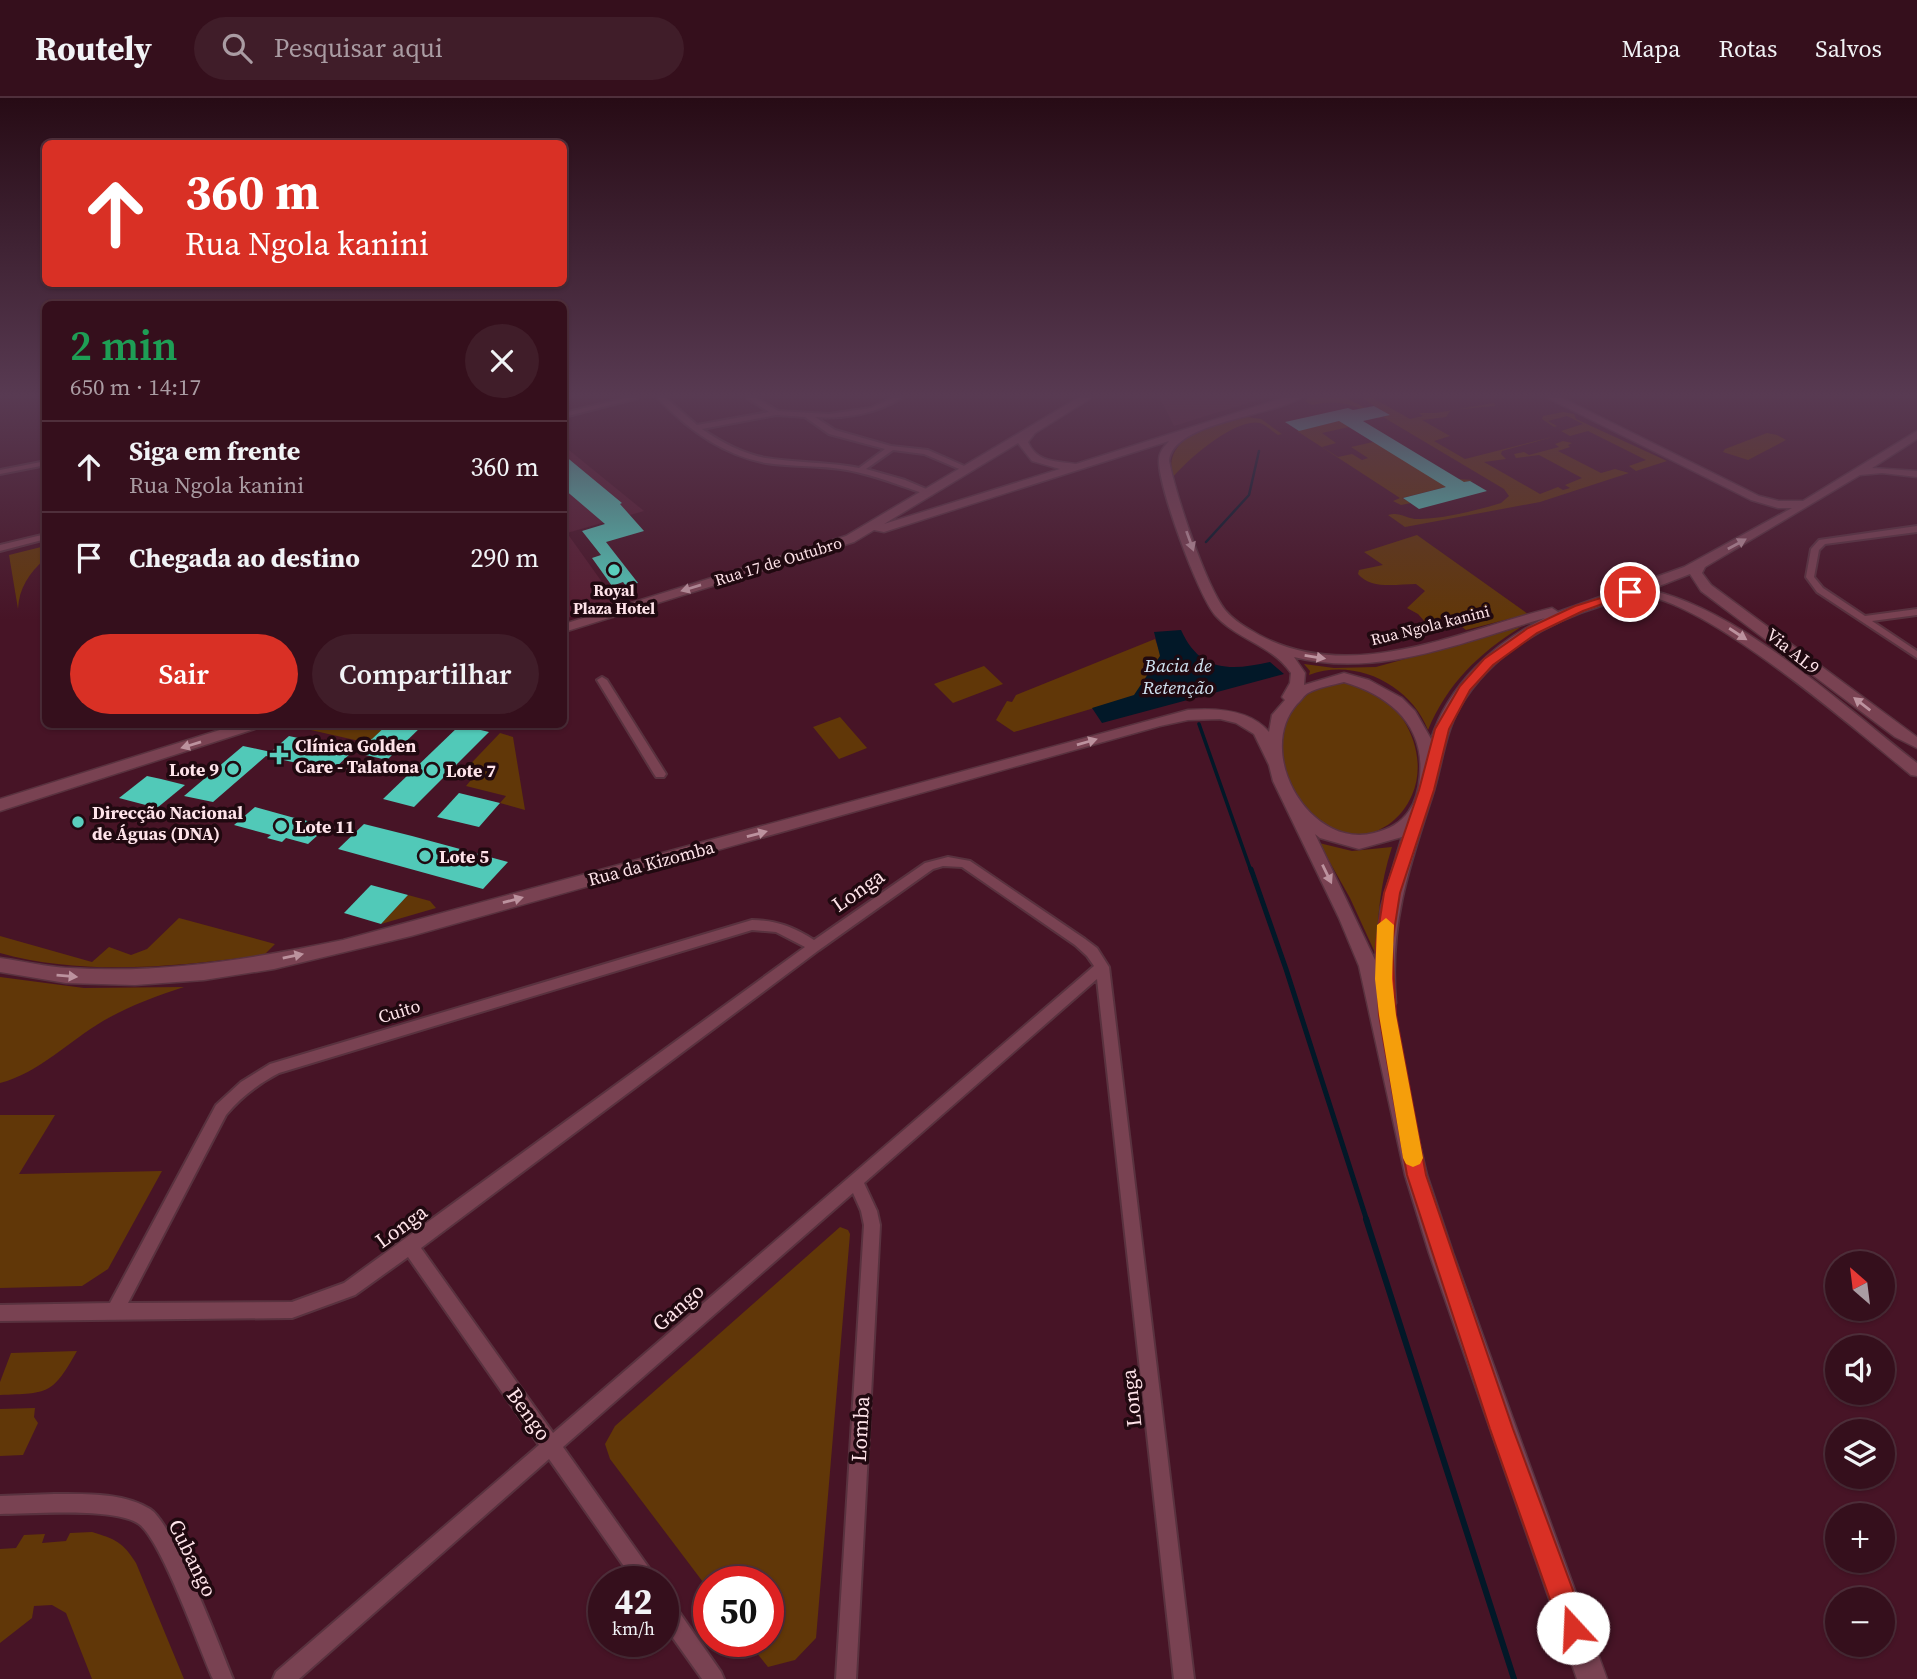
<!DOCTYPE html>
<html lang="pt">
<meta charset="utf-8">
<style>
:root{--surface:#350f1c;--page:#401d29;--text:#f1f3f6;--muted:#aa9ca3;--line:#4f2f3b;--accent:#d93025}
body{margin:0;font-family:"Source Serif 4",serif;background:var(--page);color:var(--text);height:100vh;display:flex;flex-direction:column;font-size:26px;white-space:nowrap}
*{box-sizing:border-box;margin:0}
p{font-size:23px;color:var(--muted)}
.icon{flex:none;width:38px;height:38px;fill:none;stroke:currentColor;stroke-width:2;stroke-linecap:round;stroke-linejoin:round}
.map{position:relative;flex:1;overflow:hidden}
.details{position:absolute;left:42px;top:203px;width:525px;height:427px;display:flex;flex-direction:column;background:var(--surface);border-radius:10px;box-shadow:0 2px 5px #0004,0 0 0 2px var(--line)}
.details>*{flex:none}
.guide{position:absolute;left:42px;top:42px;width:525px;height:147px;border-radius:10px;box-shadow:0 2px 5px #0004,0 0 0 2px var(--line);background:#d93025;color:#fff;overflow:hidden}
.needle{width:46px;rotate:332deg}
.fabs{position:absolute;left:1825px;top:1153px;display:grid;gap:14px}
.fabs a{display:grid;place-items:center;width:70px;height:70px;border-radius:50%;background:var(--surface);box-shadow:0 2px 5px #0004,0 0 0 2px var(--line);font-size:35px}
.speed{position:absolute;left:588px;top:1468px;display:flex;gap:14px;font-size:35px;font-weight:700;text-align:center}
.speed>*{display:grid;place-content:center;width:91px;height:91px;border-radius:50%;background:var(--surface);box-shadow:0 2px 5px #0004,0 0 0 2px var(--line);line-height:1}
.speed small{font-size:18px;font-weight:400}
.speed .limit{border:10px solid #d22;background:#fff;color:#111}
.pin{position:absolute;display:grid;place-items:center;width:60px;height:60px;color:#fff;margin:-30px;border:4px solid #fff;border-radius:50%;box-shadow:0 2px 7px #0007}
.me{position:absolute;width:77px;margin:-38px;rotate:340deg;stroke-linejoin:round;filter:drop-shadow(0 0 5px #0008)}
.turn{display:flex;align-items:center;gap:24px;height:147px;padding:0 28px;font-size:32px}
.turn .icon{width:91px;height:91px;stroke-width:2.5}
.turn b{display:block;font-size:49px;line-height:60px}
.round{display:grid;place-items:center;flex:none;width:74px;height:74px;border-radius:37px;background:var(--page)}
.head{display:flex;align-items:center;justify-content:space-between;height:119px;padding:0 28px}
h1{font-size:42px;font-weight:600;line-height:52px;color:#1e9e55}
.cta{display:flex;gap:14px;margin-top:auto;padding:14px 28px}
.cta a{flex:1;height:80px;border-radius:42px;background:var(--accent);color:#fff;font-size:28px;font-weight:600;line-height:80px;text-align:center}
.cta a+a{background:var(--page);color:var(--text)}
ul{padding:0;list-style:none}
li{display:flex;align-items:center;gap:21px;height:91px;padding:0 28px;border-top:2px solid var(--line)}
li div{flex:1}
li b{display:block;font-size:26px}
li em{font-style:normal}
header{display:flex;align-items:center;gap:42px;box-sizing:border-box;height:98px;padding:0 35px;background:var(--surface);border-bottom:2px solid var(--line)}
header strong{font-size:33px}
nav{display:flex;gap:38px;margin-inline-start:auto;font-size:24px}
.search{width:490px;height:63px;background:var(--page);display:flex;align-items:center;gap:18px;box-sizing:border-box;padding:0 24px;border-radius:38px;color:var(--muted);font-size:26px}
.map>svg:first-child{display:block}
.built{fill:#571d31}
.green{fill:#613708}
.water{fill:#021828}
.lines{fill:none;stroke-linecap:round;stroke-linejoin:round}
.stream-far3{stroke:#021828;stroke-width:2.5}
.stream-far2{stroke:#021828;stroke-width:3.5}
.stream-far1{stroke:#021828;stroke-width:5}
.stream{stroke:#021828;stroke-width:6}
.building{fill:#51c9b8}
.street-casing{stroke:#59323f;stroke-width:4}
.secondary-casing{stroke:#59323f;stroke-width:3}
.street{fill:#794252;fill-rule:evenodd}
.secondary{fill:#794252;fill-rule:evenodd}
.oneway{fill:#bc929e}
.route{fill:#d93025;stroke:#8d1f18;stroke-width:2}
.slow{fill:#f59e0b}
.poi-dot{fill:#5acebd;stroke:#200910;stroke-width:2.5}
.labels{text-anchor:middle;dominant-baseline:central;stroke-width:7;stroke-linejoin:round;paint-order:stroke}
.far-street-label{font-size:16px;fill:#fee3e9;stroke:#200910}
.far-poi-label{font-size:16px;font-weight:bold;fill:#fee3e9;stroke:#200910}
.street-label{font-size:18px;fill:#fee3e9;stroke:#200910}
.poi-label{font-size:18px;font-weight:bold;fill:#fee3e9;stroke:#200910;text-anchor:start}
.water-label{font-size:19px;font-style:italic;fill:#d1e4f2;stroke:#200910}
.near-street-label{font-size:21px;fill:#fee3e9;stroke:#200910}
</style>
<header>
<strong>Routely</strong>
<div class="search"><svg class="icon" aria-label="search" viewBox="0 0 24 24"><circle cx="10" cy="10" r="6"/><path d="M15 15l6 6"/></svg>Pesquisar aqui</div>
<nav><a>Mapa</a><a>Rotas</a><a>Salvos</a></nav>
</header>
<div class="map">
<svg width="1917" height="1581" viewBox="0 0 1917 1581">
<rect width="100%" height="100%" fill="#471426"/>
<g class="built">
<polygon points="1160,300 1264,300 1174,328"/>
<polygon points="564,348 644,413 567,435 617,505 564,521"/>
</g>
<g class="green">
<path d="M1309,300H1346L1383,319L1389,317L1362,300H1373L1410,321L1423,318L1419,315H1436L1494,305L1495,308L1451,312L1446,319L1422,322L1450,338L1434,343L1465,361L1556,338L1502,353L1501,356L1506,361L1484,364L1540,396L1558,389L1563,392L1570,390L1565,387L1582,380L1539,357L1516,360L1514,356L1524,354L1529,357L1559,349L1555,346L1563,343L1572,345L1568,347L1570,349L1558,353L1601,375L1615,371L1629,375L1540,404L1405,429L1388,417C1400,413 1407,422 1420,421C1447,420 1474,413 1501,405L1509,398L1504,391L1383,319L1378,320C1355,306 1339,301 1312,307L1305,303Z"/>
<polygon points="1563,314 1574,316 1576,321 1667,363 1636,373 1629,368 1646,362 1588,333 1570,338 1561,333 1583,326 1567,318 1548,323 1557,328 1554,329 1542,321 1543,318"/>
<polygon points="1364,317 1349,329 1322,335 1336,345 1322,349 1338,359 1352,356 1362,362 1368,360 1351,349 1373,344 1457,381 1473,382 1402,400 1411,405 1401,407 1393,403 1400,400 1297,333"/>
<path d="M1247,319L1261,321L1282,336L1278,337C1273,334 1266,327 1260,325C1236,319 1187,362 1173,379C1161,337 1217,326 1247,319Z"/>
<polygon points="1767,335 1777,337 1786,342 1748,362 1723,354 1725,351"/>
<path d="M1417,437L1528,516L1466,532L1449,519L1426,525L1418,516L1407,510L1425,493L1416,486C1397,486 1371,492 1358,476L1359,472L1383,467L1364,454Z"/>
<path d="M45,441V461C29,475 19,490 18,511L9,457L45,448Z"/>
<path d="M1521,529C1479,555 1447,586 1428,632C1411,587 1355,559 1309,577L1310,573L1304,566L1334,570L1376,569Z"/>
<polygon points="1155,541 1161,557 1134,598 1014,634 996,622 1007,603 1012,604 1016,597"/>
<polygon points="984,568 1003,586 953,605 934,586"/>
<path d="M1340,583C1351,585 1362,586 1371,591C1406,610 1429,658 1412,697C1397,732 1359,748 1324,730C1317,727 1311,717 1306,710C1300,703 1290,694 1287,685C1279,666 1279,640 1287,622C1292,612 1300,599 1309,593C1318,588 1331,586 1340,583Z"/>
<polygon points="840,619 867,650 839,661 813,629"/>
<polygon points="310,627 388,627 368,645 302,630"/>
<polygon points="500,635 513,639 525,712 500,705 506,698 466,688 471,682 458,679"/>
<path d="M1319,745L1352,753L1392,749C1380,786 1377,820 1377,859L1350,800Z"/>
<polygon points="408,797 430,803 436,810 381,826"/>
<path d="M179,820L275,846L265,856L256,858C171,869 83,878 0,855V838L92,864L109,849L131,857L147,851Z"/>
<path d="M0,879L84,890L184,889C156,898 129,908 103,923C69,943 39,975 0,985Z"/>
<polygon points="0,1017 55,1017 19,1076 162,1073 108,1171 82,1188 0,1190"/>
<polygon points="840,1129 848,1132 850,1136 816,1540 795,1562 768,1569 748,1544 768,1544 768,1484 709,1484 709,1492 610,1361 605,1346 615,1328"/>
<path d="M77,1253C52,1297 49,1295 0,1297V1284L11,1255Z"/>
<polygon points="35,1310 34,1319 38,1325 23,1357 0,1358 0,1311"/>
<path d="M92,1434C115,1441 123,1444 136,1465L184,1581H92L66,1515L52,1507L34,1508L32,1520L0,1545V1451L16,1450L24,1437L45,1436L42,1445L66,1443L70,1435Z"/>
</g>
<path class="water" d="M1181,532C1200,574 1230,573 1270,564L1284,576L1102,625L1092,610L1134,597L1160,558L1154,534Z"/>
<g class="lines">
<polyline class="stream-far3" points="1206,444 1249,397 1259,353"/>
<polyline class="stream-far2" points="1199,626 1251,773"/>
<polyline class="stream-far1" points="1251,771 1286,871 1367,1123"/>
<polyline class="stream" points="1366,1121 1514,1581"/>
</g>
<g class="building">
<polygon points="1374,308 1390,317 1363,323 1464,384 1470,383 1487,393 1419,411 1403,400 1446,389 1339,323 1299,333 1285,324 1348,310 1353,312"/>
<polygon points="564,357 622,405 620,406 644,433 606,444 638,485 626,488 623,484 612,488 592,460 601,457 582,433 605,426 564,391"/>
<polygon points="388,626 424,626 387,662 357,655"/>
<polygon points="460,627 489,634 414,709 383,701"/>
<polygon points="289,638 354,652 332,673 266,658 213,704 184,698 243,648 271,654"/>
<polygon points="147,678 161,681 185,687 157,710 119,700"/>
<polygon points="459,695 500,705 479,729 437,719"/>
<polygon points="255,709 291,719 328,728 308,746 286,740 282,744 267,740 271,737 234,727"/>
<polygon points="364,726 412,738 508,764 483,791 338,751"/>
<polygon points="371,787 408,797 381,826 344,815"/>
</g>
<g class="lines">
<g class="street-casing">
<g id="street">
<polygon points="625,300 638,300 564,319 564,315"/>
<path d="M658,300H666L697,327L769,314L747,300H756L778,313L829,316L871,310L892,300H901C876,316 844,321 815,319L835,332L891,348L928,352L971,371L964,373L924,356L893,352L866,371L905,382L931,393V397H928C901,388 875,377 847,372C820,367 793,369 766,365C723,357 687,331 658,300ZM776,317L805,319L829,336L885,351L859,370C828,364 797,365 766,360C743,356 721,344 702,331Z"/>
<polygon points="46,363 46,367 0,376 0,372"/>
<polygon points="1917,428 1917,434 1825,446 1819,452 1814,479 1823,490 1865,518 1917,511 1917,517 1872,523 1917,553 1917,560 1817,494 1806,479 1811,451 1819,442"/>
<polygon points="46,436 46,441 0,453 0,447"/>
<polygon points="602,579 607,582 666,676 664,679 656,679 654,676 597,582"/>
<path d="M948,759L970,763L1085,841L1097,850L1109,869L1194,1581H1174L1097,881L864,1085L877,1113L880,1127L856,1581H836L864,1127L861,1113L853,1095L563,1349L654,1477L657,1484H635L549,1361L299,1581H273L276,1574L539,1347L408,1159L355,1197L292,1220L0,1223V1207L110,1205L216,1007L241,984L270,966L752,822C776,822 794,829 814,842L925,765ZM943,768L962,769L1075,847L1087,858L1094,868L553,1335L421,1150L819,852L933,771ZM752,832L776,834L805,849L344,1185L292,1204L128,1205L226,1017C241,999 258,986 279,975Z"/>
<path d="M54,1396C84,1396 123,1394 150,1411C174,1426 220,1549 233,1581H213C199,1550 162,1443 139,1426C115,1409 30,1416 0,1416V1398Z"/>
<polygon points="663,1498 670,1501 721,1574 724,1581 702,1581 663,1526"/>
</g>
</g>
<g class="secondary-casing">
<g id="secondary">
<path d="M1078,300H1091L1035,335L1028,344C1037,365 1057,363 1076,366L1283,300H1300C1270,319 1173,324 1169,363C1176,397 1205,486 1225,512C1234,523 1247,530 1259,537C1352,587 1459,533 1552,510L1558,514L1684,469L1792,410H1778L1751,402L1548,300H1562L1759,398L1779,403H1803L1917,333V341L1872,370L1917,373V379L1882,375L1860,377L1705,469L1702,475L1711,487L1917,639V650L1895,639L1701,493L1690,476L1649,492C1738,510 1845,609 1917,665V678L1911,677C1858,634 1698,494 1634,497C1624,498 1613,504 1604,507C1547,524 1491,556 1460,609C1444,637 1442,669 1432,699C1409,769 1389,828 1396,905L1393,910L1388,912L1427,1077L1453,1155L1607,1581H1577L1429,1155L1405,1077L1359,868L1339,820L1273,683L1269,667L1254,636L1236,625L1220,621L1188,622L1160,628L411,838L274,871L204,882L135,887L66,885L0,874V860C23,863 46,869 70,870C163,876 252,861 343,842L1188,612C1215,610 1250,611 1269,634L1272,617L1285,602L1282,599L1290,585L1291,575C1272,547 1237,542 1215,517C1198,497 1158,388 1159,362C1159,354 1164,349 1169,343L884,434L874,432L854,444L564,534V526L846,438ZM1018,345L1032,363L1060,371L884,426ZM1545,520C1494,545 1449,586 1431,641L1415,613L1402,600L1369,582L1344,575L1304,587L1305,575L1294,559C1378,581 1465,543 1545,520ZM1344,584C1389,597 1425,627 1420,678C1419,690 1417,702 1409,713C1400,726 1389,731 1374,735C1310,752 1254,655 1297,606C1301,603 1304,597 1308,595C1318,589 1333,587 1344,584ZM1315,736L1320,740L1359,751L1402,739L1381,809L1375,862Z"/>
<polygon points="239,626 263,626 261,629 0,713 0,701"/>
</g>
</g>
<use href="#street" class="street"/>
<use href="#secondary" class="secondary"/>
</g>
<defs><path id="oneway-solid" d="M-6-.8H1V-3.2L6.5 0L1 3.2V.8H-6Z" transform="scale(1.75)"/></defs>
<g class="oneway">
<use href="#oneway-solid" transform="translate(1190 443) rotate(70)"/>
<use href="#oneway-solid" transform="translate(1737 446) rotate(-29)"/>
<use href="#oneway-solid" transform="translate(691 490) rotate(163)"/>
<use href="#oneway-solid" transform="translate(1738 536) rotate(33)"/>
<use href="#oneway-solid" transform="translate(1315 559) rotate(9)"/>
<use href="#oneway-solid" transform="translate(1862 606) rotate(-142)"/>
<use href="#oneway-solid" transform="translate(1087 644) rotate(-16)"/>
<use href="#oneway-solid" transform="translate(191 647) rotate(163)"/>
<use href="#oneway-solid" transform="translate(757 736) rotate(-15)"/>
<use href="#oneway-solid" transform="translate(1327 776) rotate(64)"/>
<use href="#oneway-solid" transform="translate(513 802) rotate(-15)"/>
<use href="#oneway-solid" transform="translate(293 858) rotate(-12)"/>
<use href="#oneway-solid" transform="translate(67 878) rotate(5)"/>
</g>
<linearGradient id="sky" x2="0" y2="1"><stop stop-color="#270b15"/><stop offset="0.57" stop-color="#583a52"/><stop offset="1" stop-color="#583a52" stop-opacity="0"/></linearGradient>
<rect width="1917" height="522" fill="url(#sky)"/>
<polygon class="route" points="1626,492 1636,494 1583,513 1537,535 1493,567 1470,592 1449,631 1434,692 1400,795 1392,846 1396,917 1426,1077 1513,1331 1587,1530 1583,1539 1573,1543 1564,1539 1560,1530 1490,1331 1407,1077 1379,917 1376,846 1384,795 1419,692 1435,631 1460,588 1484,561 1528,530 1575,508"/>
<polygon class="slow" points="1386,820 1394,827 1392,881 1396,917 1423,1060 1420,1066 1413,1069 1406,1066 1403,1060 1379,917 1375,881 1377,827"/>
<g class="poi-dot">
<circle cx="614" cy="472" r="7"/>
<path d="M275.5 646.5h7v7h7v7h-7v7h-7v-7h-7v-7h7z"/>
<circle cx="233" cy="671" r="7"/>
<circle cx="432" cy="672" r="7"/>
<circle cx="78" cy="724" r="7"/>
<circle cx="281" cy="728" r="7"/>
<circle cx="425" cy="758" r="7"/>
</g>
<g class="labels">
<g class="far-street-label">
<text transform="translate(778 463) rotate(-17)">Rua 17 de Outubro</text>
<text transform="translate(1430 527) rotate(-14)">Rua Ngola kanini</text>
</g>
<g class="far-poi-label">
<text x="614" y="492">Royal<tspan x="614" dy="18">Plaza Hotel</tspan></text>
</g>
<g class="street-label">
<text transform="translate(1793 553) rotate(38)">Via AL9</text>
<text transform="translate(651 765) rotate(-15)">Rua da Kizomba</text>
<text transform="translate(399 913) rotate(-17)">Cuito</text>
</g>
<g class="poi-label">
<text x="295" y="647">Clínica Golden<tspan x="295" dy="21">Care - Talatona</tspan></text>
<text x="219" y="671" text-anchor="end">Lote 9</text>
<text x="446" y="672">Lote 7</text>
<text x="92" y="714">Direcção Nacional<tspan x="92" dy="21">de Águas (DNA)</tspan></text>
<text x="295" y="728">Lote 11</text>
<text x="439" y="758">Lote 5</text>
</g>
<g class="water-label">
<text x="1178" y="567">Bacia de<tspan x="1178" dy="22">Retenção</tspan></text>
</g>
<g class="near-street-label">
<text transform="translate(858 792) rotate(-35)">Longa</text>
<text transform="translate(401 1128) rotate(-36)">Longa</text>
<text transform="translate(678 1209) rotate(-41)">Gango</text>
<text transform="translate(1131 1300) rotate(-96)">Longa</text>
<text transform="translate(529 1316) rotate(54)">Bengo</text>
<text transform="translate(860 1331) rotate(-87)">Lomba</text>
<text transform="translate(193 1460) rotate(64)">Cubango</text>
</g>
</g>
</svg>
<div class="fabs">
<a><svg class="needle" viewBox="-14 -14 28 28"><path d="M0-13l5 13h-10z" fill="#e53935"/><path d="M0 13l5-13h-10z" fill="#aa9ca3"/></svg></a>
<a><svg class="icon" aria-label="sound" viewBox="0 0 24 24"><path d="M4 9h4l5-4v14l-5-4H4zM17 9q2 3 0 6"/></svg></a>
<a><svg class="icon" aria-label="layers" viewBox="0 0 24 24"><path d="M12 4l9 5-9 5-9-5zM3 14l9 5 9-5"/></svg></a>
<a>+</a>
<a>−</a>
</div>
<div class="speed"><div>42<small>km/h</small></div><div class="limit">50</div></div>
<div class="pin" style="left:1630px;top:494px;background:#d93025"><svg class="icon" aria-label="arrive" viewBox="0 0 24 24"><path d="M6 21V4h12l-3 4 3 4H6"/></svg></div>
<svg class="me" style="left:1573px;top:1530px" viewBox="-20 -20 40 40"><circle r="19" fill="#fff"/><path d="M0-13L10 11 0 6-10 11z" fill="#d93025"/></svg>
<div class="guide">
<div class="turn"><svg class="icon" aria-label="ahead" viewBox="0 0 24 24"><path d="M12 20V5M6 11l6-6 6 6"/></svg><div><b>360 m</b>Rua Ngola kanini</div></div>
</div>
<section class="details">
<div class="head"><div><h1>2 min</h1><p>650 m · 14:17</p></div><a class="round"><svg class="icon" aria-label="close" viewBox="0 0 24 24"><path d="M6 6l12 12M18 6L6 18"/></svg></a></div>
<ul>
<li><svg class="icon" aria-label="ahead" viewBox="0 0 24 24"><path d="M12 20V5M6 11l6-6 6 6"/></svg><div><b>Siga em frente</b><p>Rua Ngola kanini</p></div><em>360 m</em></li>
<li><svg class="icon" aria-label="arrive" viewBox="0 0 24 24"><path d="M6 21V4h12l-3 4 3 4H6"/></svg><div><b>Chegada ao destino</b></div><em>290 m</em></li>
</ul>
<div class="cta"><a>Sair</a><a>Compartilhar</a></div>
</section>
</div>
